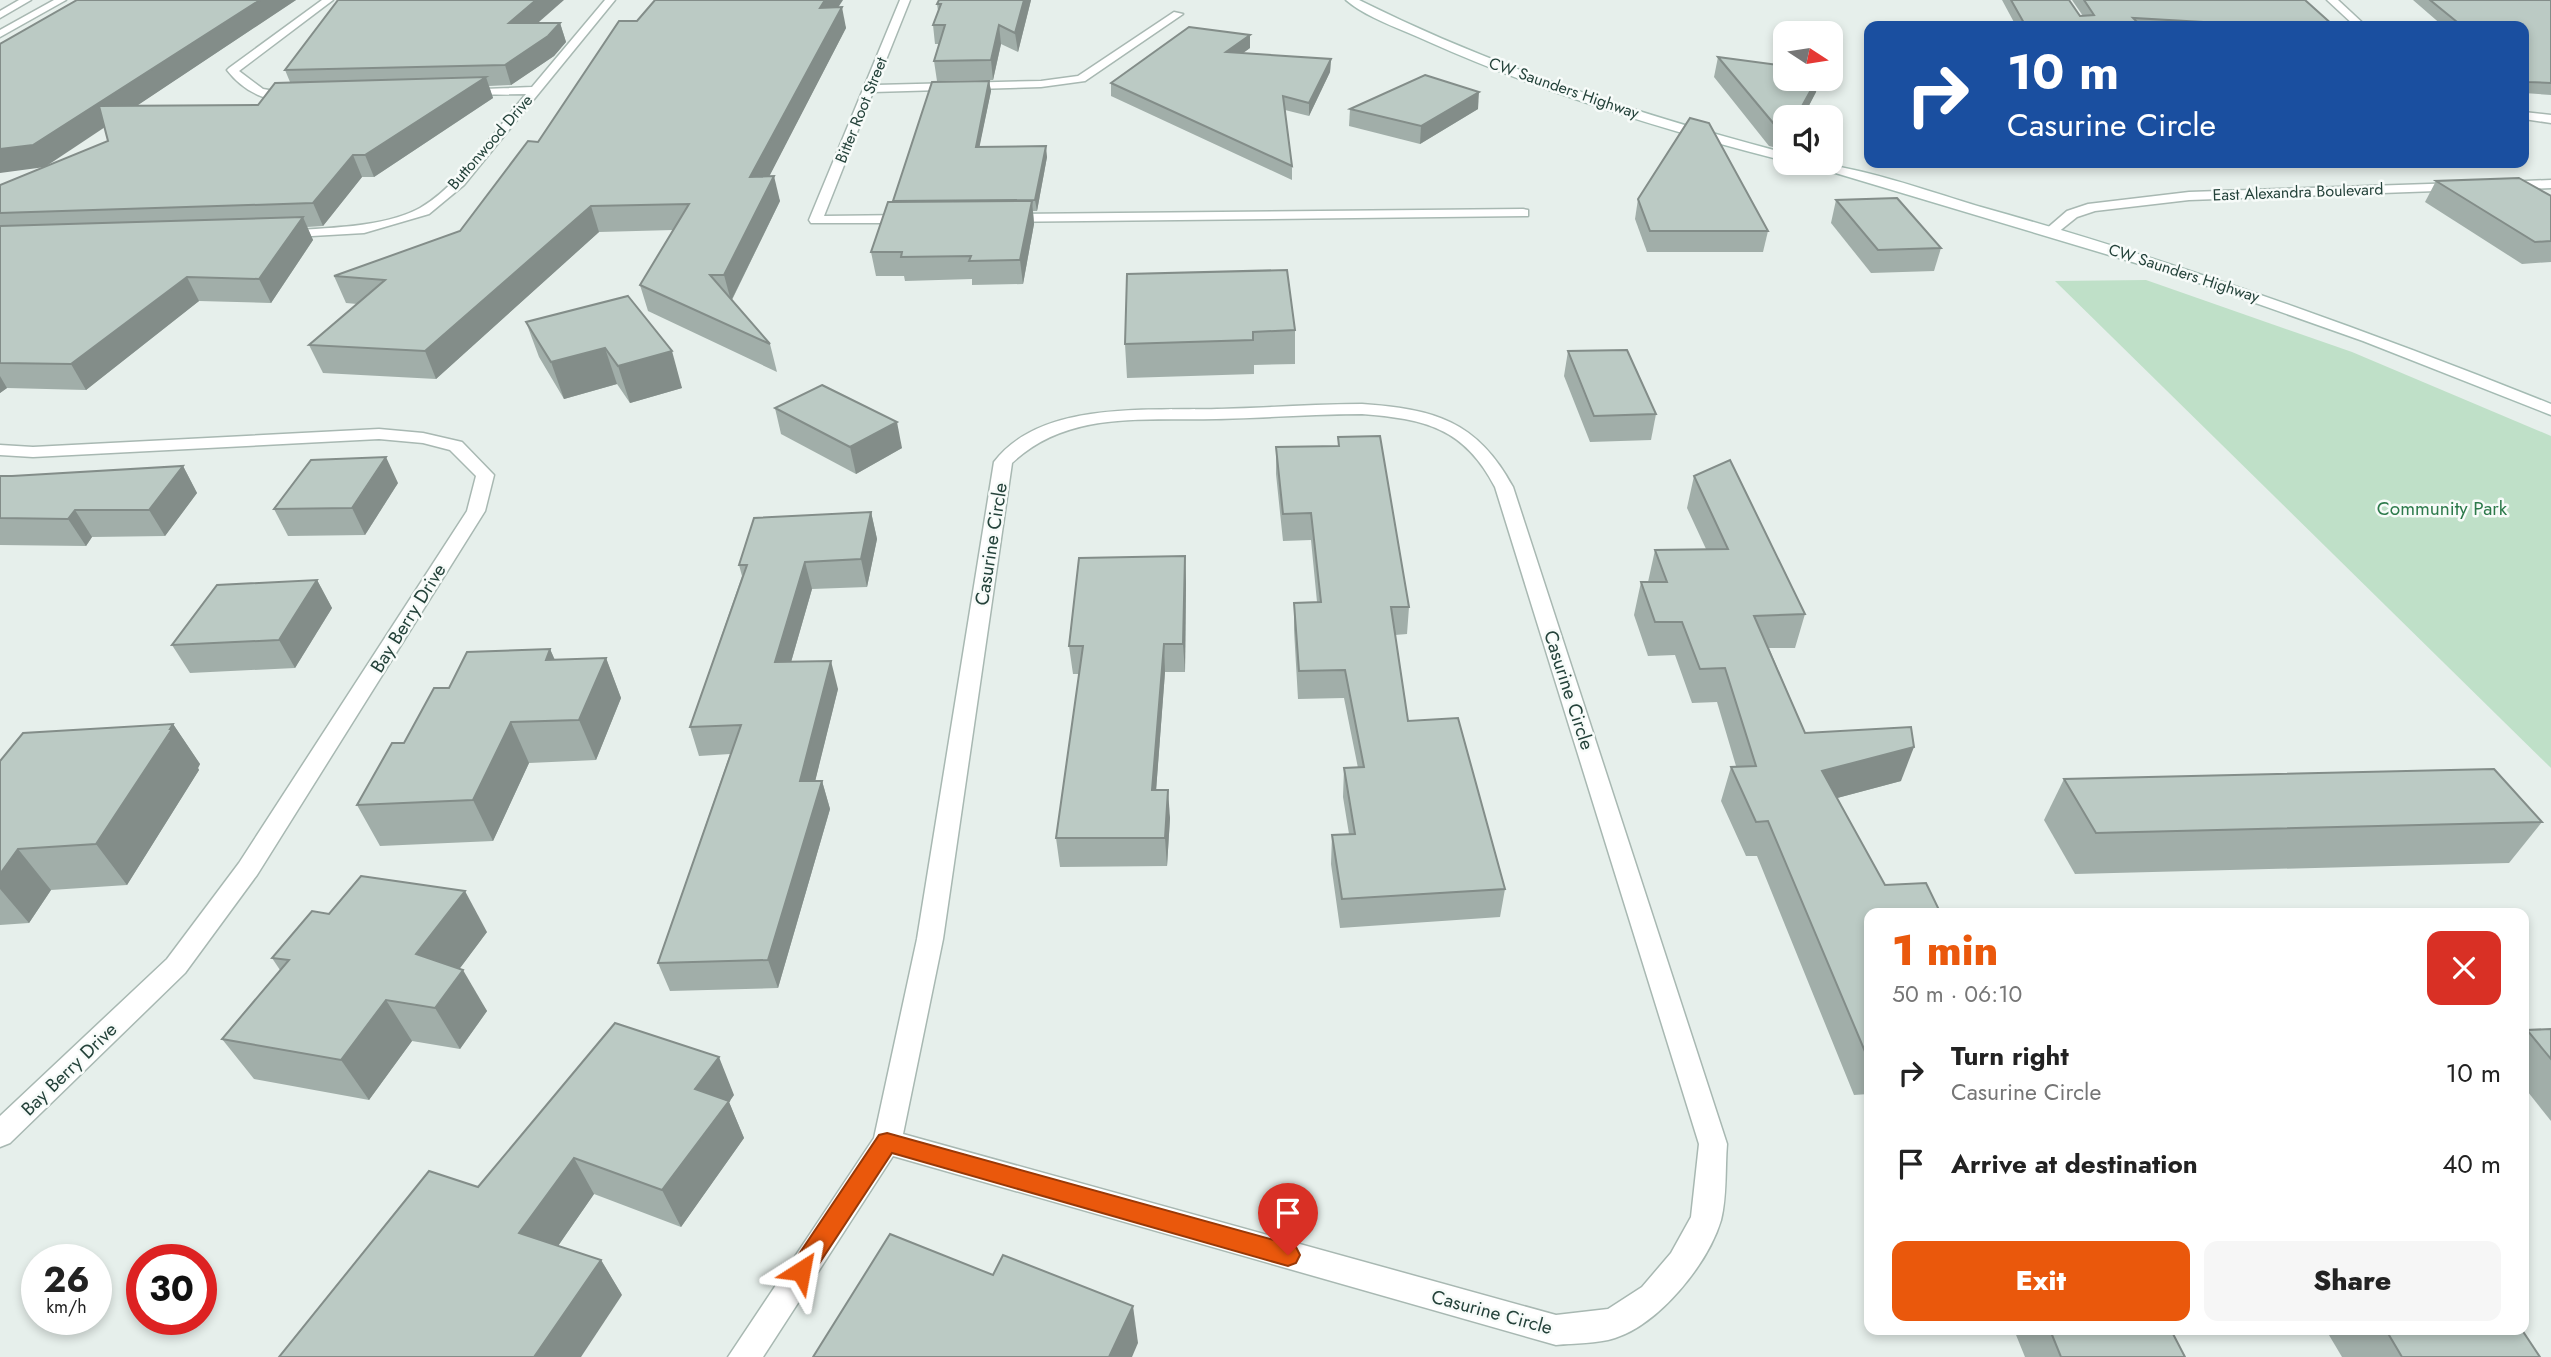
<!DOCTYPE html>
<meta charset="utf-8">
<style>
:root{--surface:#fff;--page:#f6f6f6;--text:#222;--muted:#767676;--accent:#ea580c}
body{margin:0;font-family:Jost,sans-serif;background:var(--page);color:var(--text);height:100vh;display:flex;flex-direction:column;font-size:26px;white-space:nowrap}
*{box-sizing:border-box;margin:0}
p{font-size:23px;color:var(--muted)}
.icon{flex:none;width:38px;height:38px;fill:none;stroke:currentColor;stroke-width:2;stroke-linecap:round;stroke-linejoin:round}
.map{position:relative;flex:1;overflow:hidden}
.panel{position:absolute;left:1864px;top:908px;width:665px;height:427px;display:flex;flex-direction:column;background:var(--surface);border-radius:14px;box-shadow:0 4px 10px #0003}
.panel>*{flex:none}
.top-card{position:absolute;left:1864px;top:21px;width:665px;height:147px;border-radius:14px;box-shadow:0 4px 10px #0003;background:#1a4fa0;color:#fff;overflow:hidden}
.needle{width:46px;rotate:102deg}
.tools{position:absolute;left:1773px;top:21px;display:grid;gap:14px}
.tools a{display:grid;place-items:center;width:70px;height:70px;border-radius:14px;background:var(--surface);box-shadow:0 4px 10px #0003;font-size:35px}
.speed{position:absolute;left:21px;top:1244px;display:flex;gap:14px;font-size:35px;font-weight:700;text-align:center}
.speed>*{display:grid;place-content:center;width:91px;height:91px;border-radius:50%;background:var(--surface);box-shadow:0 4px 10px #0003;line-height:1}
.speed small{font-size:18px;font-weight:400}
.speed .limit{border:10px solid #d22;background:#fff;color:#111}
.pin{position:absolute;display:grid;place-items:center;width:60px;height:60px;color:#fff;margin:-72px -30px;border-radius:50% 50% 50% 0;rotate:-45deg;box-shadow:0 0 7px #0007}
.pin .icon{rotate:45deg}
.me{position:absolute;width:77px;margin:-38px;rotate:34deg;stroke-linejoin:round;filter:drop-shadow(0 0 5px #0008)}
.turn{display:flex;align-items:center;gap:24px;height:147px;padding:0 28px;font-size:32px}
.turn .icon{width:91px;height:91px;stroke-width:2.5}
.turn b{display:block;font-size:49px;line-height:60px}
.round{display:grid;place-items:center;flex:none;width:74px;height:74px;border-radius:14px;background:var(--page)}
.summary{display:flex;align-items:center;justify-content:space-between;height:119px;padding:0 28px}
h1{font-size:42px;font-weight:800;line-height:52px;color:var(--accent)}
.primary-button{display:flex;gap:14px;margin-top:auto;padding:14px 28px}
.primary-button a{flex:1;height:80px;border-radius:14px;background:var(--accent);color:#fff;font-size:28px;font-weight:800;line-height:80px;text-align:center}
.primary-button a+a{background:var(--page);color:var(--text)}
ul{padding:0;list-style:none}
li{display:flex;align-items:center;gap:21px;height:91px;padding:0 28px}
li div{flex:1}
li b{display:block;font-size:26px}
li em{font-style:normal}
.map>svg:first-child{display:block}
.green{fill:#bfe0c8}
.lines{fill:none;stroke-linecap:round;stroke-linejoin:round}
.street-casing{stroke:#a8b8b2;stroke-width:3}
.secondary-casing{stroke:#a4bbb3;stroke-width:3}
.street{fill:#fff;fill-rule:evenodd}
.secondary{fill:#fff;fill-rule:evenodd}
.wall{fill:#a1aea9}
.shaded-wall{fill:#838d89}
.building{fill:#bbcac4;stroke:#838d89;stroke-width:2}
.route{fill:#ea580c;stroke:#983908;stroke-width:2}
.labels{text-anchor:middle;dominant-baseline:central;stroke-width:5;stroke-linejoin:round;paint-order:stroke}
.far-street-label{font-size:16px;fill:#24423a;stroke:#f7fbf9}
.park-label{font-size:19px;fill:#2d7a4b;stroke:#f7fbf9}
.street-label{font-size:19px;fill:#24423a;stroke:#f7fbf9}
</style>
<div class="map">
<svg width="2551" height="1357" viewBox="0 0 2551 1357">
<rect width="100%" height="100%" fill="#e6efeb"/>
<polygon class="green" points="2146,280 2352,352 2551,436 2551,768 2055,281"/>
<g class="lines">
<g class="street-casing">
<g id="street">
<polygon points="19,0 31,0 0,18 0,11"/>
<polygon points="54,0 66,0 0,37 0,30"/>
<path d="M322,0H333L239,71L263,89L298,95V99C270,105 244,92 227,70L229,68Z"/>
<path d="M605,0H615L464,185L429,214L364,233L277,238V232L282,231C323,228 384,228 420,208C460,185 496,129 526,94L463,95L459,94V90L532,87Z"/>
<polygon points="900,0 910,0 876,85 1041,81 1078,76 1174,12 1183,14 1085,81 1041,87 873,92 824,216 910,215 917,219 910,223 811,223 809,220"/>
<polygon points="2327,0 2338,0 2366,26 2355,26"/>
<polygon points="2524,112 2551,115 2551,123 2524,119"/>
<polygon points="2551,180 2551,188 2502,190 2495,186 2502,182"/>
<polygon points="2459,183 2464,184 2464,190 2189,200 2095,211 2077,217 2057,233 2045,230 2067,211 2088,204 2189,192"/>
<polygon points="1523,209 1528,210 1528,216 1005,222 998,218 1005,214"/>
<path d="M1362,404C1433,409 1477,420 1513,487L1727,1144C1725,1168 1727,1197 1721,1220C1708,1264 1659,1324 1615,1338C1597,1344 1575,1343 1556,1345L893,1156L763,1357H728L874,1138L917,939L994,462C1041,400 1149,411 1217,409C1265,408 1313,404 1362,404ZM1362,414C1424,419 1464,427 1495,487L1699,1144L1691,1217L1671,1253L1642,1287L1608,1309L1556,1315L903,1134L943,939L1012,463C1068,410 1145,421 1216,419C1265,418 1313,414 1362,414Z"/>
<polygon points="379,429 423,433 462,442 494,475 485,511 257,875 185,973 10,1143 0,1147 0,1116 167,959 239,863 467,511 476,476 450,450 423,443 379,439 33,457 0,455 0,445 33,447"/>
</g>
</g>
<g class="secondary-casing">
<g id="secondary">
<path d="M1346,0H1359C1495,68 1638,114 1785,153V161C1663,130 1541,92 1427,41C1401,29 1367,18 1346,0Z"/>
<path d="M1802,163C1852,163 1930,192 1981,207C2175,261 2364,329 2551,404V415L2363,341L2179,276Z"/>
</g>
</g>
<use href="#street" class="street"/>
<use href="#secondary" class="secondary"/>
</g>
<g class="wall">
<polygon points="77,0 296,0 136,106 258,105 290,82 285,70 538,23 560,23 566,42 554,56 511,85 489,86 493,98 374,177 362,177 323,226 307,227 313,240 271,303 199,301 86,390 7,388 0,393 0,185 108,141"/>
<polygon points="939,0 1031,0 1018,52 1001,44 993,80 937,81 934,61 939,44 935,44 933,25 938,11 937,4"/>
<polygon points="2002,0 2069,0 2080,16 2083,16 2072,0 2305,0 2334,26 2016,26"/>
<polygon points="2413,0 2551,0 2551,95 2524,93 2524,26 2443,26"/>
<polygon points="838,7 846,28 769,176 780,201 732,300 770,344 777,372 648,311 640,285 673,230 599,232 436,379 323,373 309,345 357,304 346,303 334,276 460,231 538,142 637,21"/>
<polygon points="1250,48 1242,53 1331,59 1330,72 1309,116 1285,110 1292,166 1292,180 1111,96 1111,83"/>
<polygon points="1718,57 1816,92 1803,117 1785,117 1785,150 1769,146 1714,77"/>
<polygon points="989,81 991,91 979,147 1047,157 1037,211 1033,211 1034,224 1023,284 972,285 972,279 905,281 904,276 876,276 871,252 894,202"/>
<polygon points="1350,109 1478,109 1420,144 1349,126"/>
<polygon points="2436,181 2551,196 2551,262 2522,264 2425,202"/>
<polygon points="1638,199 1768,231 1763,252 1647,252 1635,219"/>
<polygon points="1836,200 1941,248 1934,271 1871,273 1831,223"/>
<polygon points="1287,270 1295,330 1295,364 1254,365 1254,374 1127,378 1125,344"/>
<polygon points="628,296 682,388 630,403 617,384 564,399 539,357 526,322"/>
<polygon points="1568,351 1656,414 1651,440 1590,442 1564,376"/>
<polygon points="775,408 902,448 856,474 781,434"/>
<polygon points="1338,437 1409,607 1407,634 1395,635 1408,721 1505,889 1500,917 1340,928 1331,864 1332,835 1349,834 1343,797 1344,768 1358,768 1344,698 1298,699 1294,630 1294,603 1317,602 1311,540 1283,541 1276,474 1276,447 1338,446"/>
<polygon points="183,466 197,493 165,536 92,537 86,546 0,545 0,476 12,476"/>
<polygon points="1694,476 1805,614 1795,648 1769,648 1805,733 1901,781 1837,798 1869,914 1869,1094 1854,1095 1757,856 1746,856 1721,801 1731,767 1736,766 1717,702 1692,703 1675,655 1648,656 1634,615 1641,582 1648,582 1655,550 1706,549 1687,508"/>
<polygon points="398,483 365,535 288,536 274,509"/>
<polygon points="871,512 877,539 867,587 812,589 791,662 838,689 815,781 822,781 830,809 778,988 670,991 658,963 730,754 699,756 690,727 742,576 739,565"/>
<polygon points="1185,556 1186,583 1185,672 1165,672 1156,790 1170,818 1167,866 1060,867 1056,838 1079,674 1073,674 1069,646"/>
<polygon points="317,580 332,608 295,668 190,673 172,645"/>
<polygon points="550,649 555,660 606,658 621,698 596,760 529,763 493,841 380,846 357,805 404,743 449,688"/>
<polygon points="173,724 200,764 198,768 199,770 127,885 51,890 29,923 0,925 0,761"/>
<polygon points="2064,779 2542,822 2509,863 2075,874 2044,820"/>
<polygon points="329,914 487,932 459,969 487,1011 460,1049 412,1041 369,1100 254,1079 222,1039 280,970 272,958"/>
<polygon points="2551,1029 2551,1121 2524,1087 2524,1033 2527,1030"/>
<polygon points="734,1095 729,1102 744,1138 681,1227 594,1194 558,1246 601,1260 622,1295 478,1187"/>
<polygon points="2014,1330 2171,1330 2185,1357 2025,1357"/>
<polygon points="2326,1330 2522,1330 2540,1357 2342,1357"/>
</g>
<g class="shaded-wall">
<polygon points="260,0 296,0 45,167 0,173 0,149"/>
<polygon points="536,0 564,0 515,43 509,23"/>
<polygon points="825,0 843,0 824,29 820,8"/>
<polygon points="1024,0 1031,0 1018,52 1015,33"/>
<polygon points="842,7 846,28 756,202 750,177"/>
<polygon points="560,23 566,42 554,56 511,85 505,65"/>
<polygon points="999,25 1001,44 993,80 991,60"/>
<polygon points="1250,35 1250,48 1227,65 1226,52"/>
<polygon points="1331,59 1330,72 1309,116 1309,103"/>
<polygon points="486,77 493,98 374,177 365,155"/>
<polygon points="1817,79 1819,79 1816,92 1803,117 1796,117"/>
<polygon points="989,81 991,91 977,159 976,147"/>
<polygon points="1479,92 1478,109 1420,144 1421,126"/>
<polygon points="1046,146 1047,157 1037,211 1035,200"/>
<polygon points="353,155 362,177 323,226 313,203"/>
<polygon points="774,176 780,201 731,301 724,275"/>
<polygon points="1032,201 1034,224 1023,284 1020,260"/>
<polygon points="591,206 599,232 436,379 425,351"/>
<polygon points="303,217 313,240 271,303 259,279"/>
<polygon points="187,277 199,301 86,390 71,364"/>
<polygon points="605,348 617,384 564,399 551,362"/>
<polygon points="672,351 682,388 630,403 618,366"/>
<polygon points="0,376 7,388 0,393"/>
<polygon points="897,422 902,448 856,474 850,447"/>
<polygon points="386,457 398,483 365,535 352,508"/>
<polygon points="183,466 197,493 165,536 149,510"/>
<polygon points="75,510 92,537 86,546 68,519"/>
<polygon points="871,512 877,539 867,587 861,559"/>
<polygon points="1185,556 1186,583 1185,672 1183,644"/>
<polygon points="805,562 812,589 783,690 775,662"/>
<polygon points="317,580 332,608 295,668 279,640"/>
<polygon points="1164,644 1165,672 1154,818 1152,790"/>
<polygon points="550,649 567,689 546,660"/>
<polygon points="606,658 621,698 596,760 579,720"/>
<polygon points="831,661 838,689 808,810 800,781"/>
<polygon points="511,722 529,763 493,841 473,800"/>
<polygon points="173,724 200,764 198,768 199,770 127,885 96,844"/>
<polygon points="1914,747 1901,781 1811,805 1822,771"/>
<polygon points="822,781 830,809 778,988 768,960"/>
<polygon points="1168,790 1170,818 1167,866 1165,838"/>
<polygon points="18,849 51,890 29,923 0,889 0,874"/>
<polygon points="465,891 487,932 440,995 416,954"/>
<polygon points="463,970 487,1011 460,1049 435,1008"/>
<polygon points="386,1000 412,1041 369,1100 341,1060"/>
<polygon points="719,1057 734,1095 729,1102 744,1138 681,1227 662,1190 695,1089"/>
<polygon points="574,1158 594,1194 542,1269 519,1233"/>
<polygon points="601,1260 622,1295 581,1357 534,1357"/>
<polygon points="1133,1306 1138,1343 1132,1357 1109,1357"/>
</g>
<g class="building">
<polygon points="77,0 260,0 33,145 0,149 0,44"/>
<polygon points="338,0 536,0 509,23 560,23 548,36 505,65 285,70"/>
<polygon points="655,0 825,0 820,8 842,7 750,177 774,176 724,275 710,275 770,344 640,285 689,204 591,206 425,351 309,345 385,280 334,276 460,231 528,141 538,142 619,21 637,21"/>
<polygon points="939,0 1024,0 1015,33 999,25 991,60 934,61 945,25 933,25 941,4 937,4"/>
<polygon points="2011,0 2069,0 2080,16 2094,15 2084,0 2305,0 2334,26 2272,26 2133,18 2141,26 2081,26 2024,23"/>
<polygon points="2430,0 2551,0 2551,83 2528,82 2524,78 2524,26 2462,26"/>
<polygon points="1189,27 1250,35 1226,52 1331,59 1309,103 1283,96 1292,166 1111,83"/>
<polygon points="1718,57 1785,66 1785,79 1817,79 1796,117 1785,117 1785,127 1774,124"/>
<polygon points="1425,75 1479,92 1421,126 1350,109"/>
<polygon points="486,77 365,155 353,155 313,203 0,213 0,185 108,141 99,106 258,105 275,83"/>
<polygon points="989,81 976,147 1046,146 1035,200 893,201 932,82"/>
<polygon points="1690,118 1709,123 1768,231 1650,231 1638,199"/>
<polygon points="2519,178 2551,196 2551,241 2535,242 2436,181"/>
<polygon points="1897,198 1941,248 1878,250 1836,200"/>
<polygon points="1032,201 1020,260 969,261 971,256 901,257 902,252 871,252 888,202"/>
<polygon points="303,217 259,279 187,277 71,364 0,363 0,226"/>
<polygon points="1287,270 1295,330 1253,332 1253,340 1125,344 1127,274"/>
<polygon points="628,296 672,351 618,366 605,348 551,362 526,322"/>
<polygon points="1627,350 1656,414 1594,416 1568,351"/>
<polygon points="822,385 897,422 850,447 775,408"/>
<polygon points="1380,436 1409,607 1391,607 1408,721 1458,718 1505,889 1342,899 1332,835 1355,834 1344,768 1364,767 1345,670 1299,671 1294,603 1321,602 1311,513 1283,514 1276,447 1339,446 1338,437"/>
<polygon points="386,457 352,508 274,509 311,460"/>
<polygon points="1730,460 1805,614 1754,616 1805,733 1911,727 1914,747 1822,771 1885,885 1926,883 1941,914 1869,914 1869,1061 1768,821 1756,822 1731,767 1756,766 1725,668 1700,669 1682,622 1655,622 1641,582 1667,582 1655,550 1728,549 1694,476"/>
<polygon points="183,466 149,510 75,510 68,519 0,518 0,476 12,476"/>
<polygon points="871,512 861,559 805,562 775,662 831,661 800,781 822,781 768,960 658,963 741,725 690,727 747,565 739,565 754,518"/>
<polygon points="1185,556 1183,644 1164,644 1152,790 1168,790 1165,838 1056,838 1083,646 1069,646 1079,558"/>
<polygon points="317,580 279,640 172,645 217,585"/>
<polygon points="550,649 546,660 606,658 579,720 511,722 473,800 357,805 392,743 404,743 434,688 449,688 467,652"/>
<polygon points="173,724 170,729 172,729 96,844 18,849 0,874 0,761 23,733"/>
<polygon points="2494,769 2542,822 2096,833 2064,779"/>
<polygon points="361,876 465,891 416,954 463,970 435,1008 386,1000 341,1060 222,1039 289,960 272,958 312,911 329,914"/>
<polygon points="615,1023 719,1057 695,1089 729,1101 662,1190 574,1158 519,1233 601,1260 534,1357 279,1357 429,1171 478,1187"/>
<polygon points="2551,1029 2551,1059 2527,1030"/>
<polygon points="890,1234 993,1275 1003,1255 1133,1306 1109,1357 813,1357"/>
<polygon points="2050,1330 2171,1330 2185,1357 2061,1357"/>
<polygon points="2386,1330 2522,1330 2540,1357 2402,1357"/>
</g>
<polygon class="route" points="887,1133 1288,1244 1296,1247 1300,1255 1296,1263 1288,1266 892,1153 809,1279 801,1282 793,1279 789,1271 793,1263 879,1135"/>
<g class="labels">
<g class="far-street-label">
<text transform="translate(1564 88) rotate(19)">CW Saunders Highway</text>
<text transform="translate(861 110) rotate(-68)">Bitter Root Street</text>
<text transform="translate(490 142) rotate(-49)">Buttonwood Drive</text>
<text transform="translate(2298 192) rotate(-2)">East Alexandra Boulevard</text>
<text transform="translate(2184 273) rotate(18)">CW Saunders Highway</text>
</g>
<g class="park-label">
<text x="2442" y="508">Community Park</text>
</g>
<g class="street-label">
<text transform="translate(991 544) rotate(-81)">Casurine Circle</text>
<text transform="translate(408 618) rotate(-58)">Bay Berry Drive</text>
<text transform="translate(1569 690) rotate(72)">Casurine Circle</text>
<text transform="translate(69 1069) rotate(-44)">Bay Berry Drive</text>
<text transform="translate(1492 1312) rotate(15)">Casurine Circle</text>
</g>
</g>
</svg>
<div class="tools">
<a><svg class="needle" viewBox="-14 -14 28 28"><path d="M0-13l5 13h-10z" fill="#e53935"/><path d="M0 13l5-13h-10z" fill="#767676"/></svg></a>
<a><svg class="icon" aria-label="sound" viewBox="0 0 24 24"><path d="M4 9h4l5-4v14l-5-4H4zM17 9q2 3 0 6"/></svg></a>
</div>
<div class="speed"><div>26<small>km/h</small></div><div class="limit">30</div></div>
<div class="pin" style="left:1288px;top:1255px;background:#d93025"><svg class="icon" aria-label="arrive" viewBox="0 0 24 24"><path d="M6 21V4h12l-3 4 3 4H6"/></svg></div>
<svg class="me" style="left:801px;top:1271px" viewBox="-20 -20 40 40"><path d="M0-17L14 15 0 8-14 15z" fill="#ea580c" stroke="#fff" stroke-width="4"/></svg>
<div class="top-card">
<div class="turn"><svg class="icon" aria-label="right" viewBox="0 0 24 24"><path d="M7 20v-9h11M14 6l5 5-5 5"/></svg><div><b>10 m</b>Casurine Circle</div></div>
</div>
<section class="panel">
<div class="summary"><div><h1>1 min</h1><p>50 m · 06:10</p></div><a class="round" style="background:#d93025;color:#fff"><svg class="icon" aria-label="close" viewBox="0 0 24 24"><path d="M6 6l12 12M18 6L6 18"/></svg></a></div>
<ul>
<li><svg class="icon" aria-label="right" viewBox="0 0 24 24"><path d="M7 20v-9h11M14 6l5 5-5 5"/></svg><div><b>Turn right</b><p>Casurine Circle</p></div><em>10 m</em></li>
<li><svg class="icon" aria-label="arrive" viewBox="0 0 24 24"><path d="M6 21V4h12l-3 4 3 4H6"/></svg><div><b>Arrive at destination</b></div><em>40 m</em></li>
</ul>
<div class="primary-button"><a>Exit</a><a>Share</a></div>
</section>
</div>
